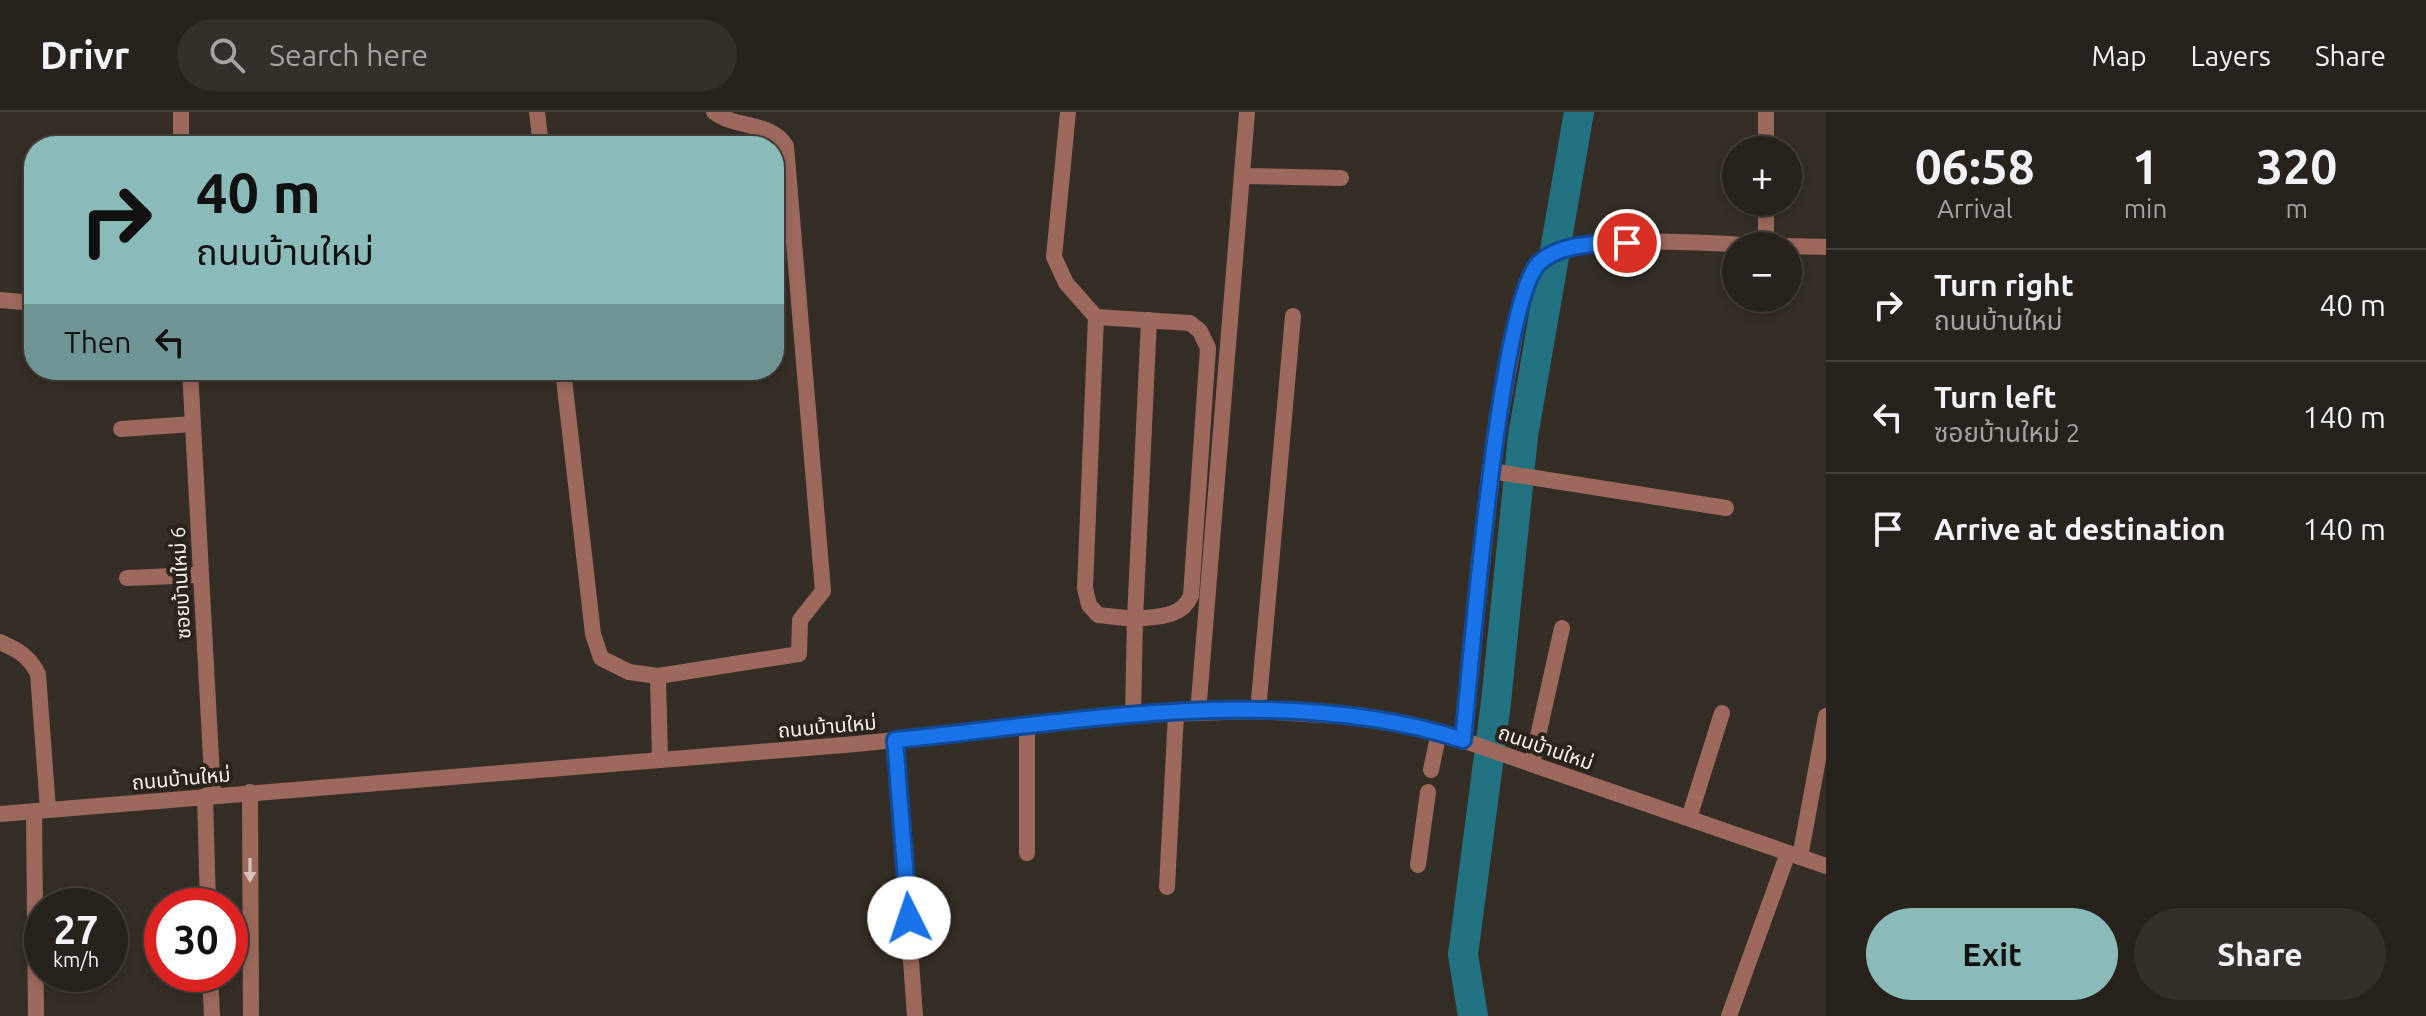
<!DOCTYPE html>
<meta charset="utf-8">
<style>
:root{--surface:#28221c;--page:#342f29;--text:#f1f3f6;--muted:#a5a4a3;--line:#443f3b;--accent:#8bbbb9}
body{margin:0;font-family:Ubuntu,"Noto Sans Thai",sans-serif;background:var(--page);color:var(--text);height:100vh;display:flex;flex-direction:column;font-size:30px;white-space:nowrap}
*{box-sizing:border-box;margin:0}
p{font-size:26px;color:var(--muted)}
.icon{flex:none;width:44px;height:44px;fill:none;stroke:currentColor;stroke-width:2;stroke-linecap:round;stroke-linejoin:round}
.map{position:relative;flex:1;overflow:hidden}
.panel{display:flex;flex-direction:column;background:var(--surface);width:600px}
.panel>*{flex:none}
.hud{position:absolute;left:24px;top:24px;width:760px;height:244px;border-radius:32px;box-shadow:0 4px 12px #0003,0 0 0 2px var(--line);background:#8bbbb9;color:#111;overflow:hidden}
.tools{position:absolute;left:1722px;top:24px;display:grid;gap:16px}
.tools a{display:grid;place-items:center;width:80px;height:80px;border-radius:50%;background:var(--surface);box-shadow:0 4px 12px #0003,0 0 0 2px var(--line);font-size:40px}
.speed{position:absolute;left:24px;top:776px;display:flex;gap:16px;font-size:40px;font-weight:700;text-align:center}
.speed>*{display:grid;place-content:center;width:104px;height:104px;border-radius:50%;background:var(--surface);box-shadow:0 4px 12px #0003,0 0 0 2px var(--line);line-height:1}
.speed small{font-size:20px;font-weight:400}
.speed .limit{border:12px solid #d22;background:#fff;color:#111}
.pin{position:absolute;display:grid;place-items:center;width:68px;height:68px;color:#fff;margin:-34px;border:4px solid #fff;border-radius:50%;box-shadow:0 2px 8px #0007}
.me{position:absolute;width:88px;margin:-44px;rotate:356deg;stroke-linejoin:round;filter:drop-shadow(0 0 6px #0008)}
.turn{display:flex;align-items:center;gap:28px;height:168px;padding:0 40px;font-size:36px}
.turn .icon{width:104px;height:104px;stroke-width:2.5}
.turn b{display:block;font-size:56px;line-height:68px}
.then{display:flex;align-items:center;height:76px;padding:0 40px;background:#0003;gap:16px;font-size:30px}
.eta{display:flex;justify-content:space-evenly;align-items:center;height:136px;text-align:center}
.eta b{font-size:48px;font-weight:700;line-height:56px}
.action{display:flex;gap:16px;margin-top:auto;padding:16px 40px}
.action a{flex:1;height:92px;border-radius:48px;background:var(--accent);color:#111;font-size:32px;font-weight:700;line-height:92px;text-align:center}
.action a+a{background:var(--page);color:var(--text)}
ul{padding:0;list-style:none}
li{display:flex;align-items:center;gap:24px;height:112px;padding:0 40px;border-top:2px solid var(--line)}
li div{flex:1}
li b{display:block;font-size:30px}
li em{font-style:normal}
header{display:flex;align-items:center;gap:48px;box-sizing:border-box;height:112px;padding:0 40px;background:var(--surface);border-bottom:2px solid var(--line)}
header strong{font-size:38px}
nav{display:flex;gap:44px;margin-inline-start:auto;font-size:28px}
.search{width:560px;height:72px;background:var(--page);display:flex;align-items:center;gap:20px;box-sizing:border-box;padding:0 28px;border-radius:44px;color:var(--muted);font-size:30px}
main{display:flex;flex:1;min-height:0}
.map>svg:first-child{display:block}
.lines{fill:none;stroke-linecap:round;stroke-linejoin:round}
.canal{stroke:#237281;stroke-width:30}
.service{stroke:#9d695d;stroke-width:16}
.minor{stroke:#9d695d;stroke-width:16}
.tertiary{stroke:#9d695d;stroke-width:16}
.oneway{fill:#d8c3bb}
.route-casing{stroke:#114b97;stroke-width:20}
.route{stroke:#1a73e8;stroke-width:14}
.labels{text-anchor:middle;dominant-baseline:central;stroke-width:8;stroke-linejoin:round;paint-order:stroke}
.street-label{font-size:20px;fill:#f7f3ed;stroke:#2b241d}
</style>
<header>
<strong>Drivr</strong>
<div class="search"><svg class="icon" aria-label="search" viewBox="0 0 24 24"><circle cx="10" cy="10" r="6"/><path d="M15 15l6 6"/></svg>Search here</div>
<nav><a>Map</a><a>Layers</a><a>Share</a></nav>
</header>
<main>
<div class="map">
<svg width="1826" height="904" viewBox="0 0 1826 904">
<rect width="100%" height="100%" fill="#352e26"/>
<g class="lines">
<polyline class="canal" points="1473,904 1463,843 1496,590 1523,324 1579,0"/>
<g class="service">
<polyline points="537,0 541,34"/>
<path d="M1068,0L1054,145L1066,171L1096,205L1190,211L1200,219L1208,236L1191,484C1180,507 1157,504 1135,507L1133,603"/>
<polyline points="0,188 34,191"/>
<polyline points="1096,205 1085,476 1089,493 1098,503 1135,507 1149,208"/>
<polyline points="563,258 593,522 601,546 629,560 658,564 660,648"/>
<polyline points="121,317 193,312"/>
<polyline points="127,466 198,463"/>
<path d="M658,564L799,542L800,508L823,479L786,34C771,9 736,17 714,0"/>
<polyline points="1258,599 1293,204"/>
</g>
<g class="minor">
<polyline points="181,0 181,34"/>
<polyline points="1766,0 1766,38"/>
<polyline points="1242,64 1341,66"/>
<polyline points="1766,90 1766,134"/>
<polyline points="1788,134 1826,135"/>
<polyline points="190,258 213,683"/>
<polyline points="1491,359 1726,396"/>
<path d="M0,530C18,538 29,544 38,562L48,697"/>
<polyline points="1198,601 1247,0"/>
<polyline points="1027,615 1027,741"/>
<polyline points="895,628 915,904"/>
<path d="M1463,628L1495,333L1522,185C1527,172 1531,156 1543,148C1588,118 1718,133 1774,134"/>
<polyline points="1532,651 1562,516"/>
<polyline points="1431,658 1439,620"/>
<polyline points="250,680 251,904"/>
<polyline points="205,684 208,794"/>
<polyline points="34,699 36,904"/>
<polyline points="1689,706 1722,601"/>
<polyline points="1800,745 1826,604"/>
<polyline points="1418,753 1428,680"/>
<polyline points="1167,775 1176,601"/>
<polyline points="210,862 212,904"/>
<polyline points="1729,904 1788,741"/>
</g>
<polyline class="tertiary" points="0,702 856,632 1133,603 1258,599 1371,606 1439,620 1826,754"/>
</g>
<defs><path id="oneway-solid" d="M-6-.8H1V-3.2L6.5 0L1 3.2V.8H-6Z" transform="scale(2)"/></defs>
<use class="oneway" href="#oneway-solid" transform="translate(250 758) rotate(90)"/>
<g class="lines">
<g class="route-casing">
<path id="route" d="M909,806L895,628C1077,610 1285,570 1463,628C1471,553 1499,190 1539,151C1560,131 1600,131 1627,131"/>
</g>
<use href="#route" class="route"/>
</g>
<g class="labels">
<g class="street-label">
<text transform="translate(180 471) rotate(-93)">ซอยบ้านใหม่ 6</text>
<text transform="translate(827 614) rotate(-5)">ถนนบ้านใหม่</text>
<text transform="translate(1546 635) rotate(19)">ถนนบ้านใหม่</text>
<text transform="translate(181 666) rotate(-5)">ถนนบ้านใหม่</text>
</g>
</g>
</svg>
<div class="tools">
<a>+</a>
<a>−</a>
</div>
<div class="speed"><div>27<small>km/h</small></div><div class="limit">30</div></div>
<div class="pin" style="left:1627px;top:131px;background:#d93025"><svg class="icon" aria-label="arrive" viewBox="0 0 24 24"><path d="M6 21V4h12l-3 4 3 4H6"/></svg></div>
<svg class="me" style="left:909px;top:806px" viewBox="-20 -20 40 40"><circle r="19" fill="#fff"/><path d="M0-13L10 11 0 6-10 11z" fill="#1a73e8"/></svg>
<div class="hud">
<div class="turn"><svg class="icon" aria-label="right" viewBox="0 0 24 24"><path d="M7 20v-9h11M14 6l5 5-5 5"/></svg><div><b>40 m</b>ถนนบ้านใหม่</div></div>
<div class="then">Then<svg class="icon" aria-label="left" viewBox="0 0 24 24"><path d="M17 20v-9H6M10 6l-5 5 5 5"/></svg></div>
</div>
</div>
<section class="panel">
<div class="eta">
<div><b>06:58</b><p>Arrival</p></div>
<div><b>1</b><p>min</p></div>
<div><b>320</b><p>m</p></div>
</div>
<ul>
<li><svg class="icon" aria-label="right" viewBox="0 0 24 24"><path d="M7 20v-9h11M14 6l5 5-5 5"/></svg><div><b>Turn right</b><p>ถนนบ้านใหม่</p></div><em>40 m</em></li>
<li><svg class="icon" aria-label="left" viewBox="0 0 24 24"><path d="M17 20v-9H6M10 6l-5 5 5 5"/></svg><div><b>Turn left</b><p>ซอยบ้านใหม่ 2</p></div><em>140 m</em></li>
<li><svg class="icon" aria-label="arrive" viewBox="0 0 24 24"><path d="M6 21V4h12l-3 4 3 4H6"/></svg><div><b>Arrive at destination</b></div><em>140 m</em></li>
</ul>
<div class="action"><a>Exit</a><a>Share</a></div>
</section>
</main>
